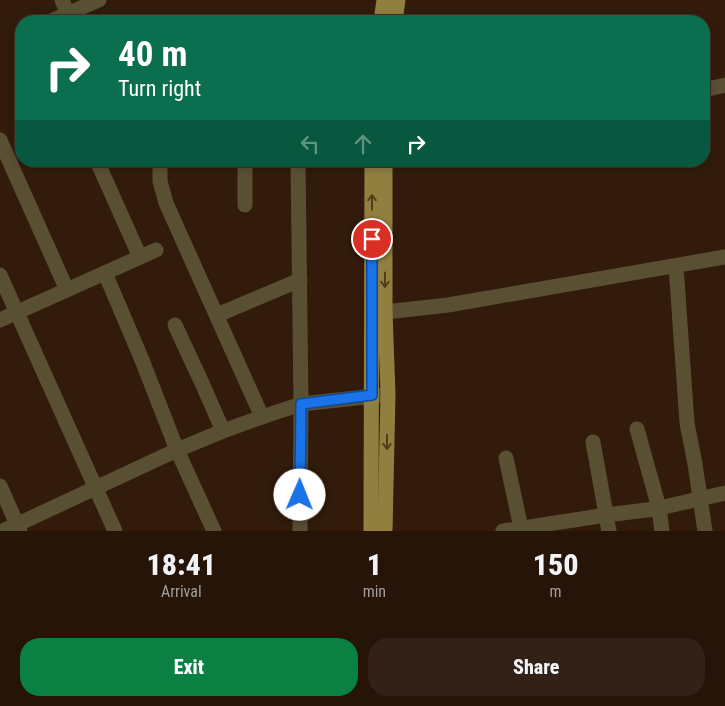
<!DOCTYPE html>
<style>
:root{--surface:#261408;--page:#322116;--text:#f1f3f6;--muted:#a49e9c;--line:#423329;--accent:#0b8043}
body{margin:0;font-family:"Roboto Condensed",sans-serif;background:var(--page);color:var(--text);height:100vh;display:flex;flex-direction:column;font-size:19px;white-space:nowrap}
*{box-sizing:border-box;margin:0}
p{font-size:16px;color:var(--muted)}
.icon{flex:none;width:28px;height:28px;fill:none;stroke:currentColor;stroke-width:2;stroke-linecap:round;stroke-linejoin:round}
.map{position:relative;height:531px;overflow:hidden}
.sheet{display:flex;flex-direction:column;background:var(--surface);flex:1}
.sheet>*{flex:none}
.hud{position:absolute;left:15px;top:15px;width:695px;height:152px;border-radius:20px;box-shadow:0 2px 8px #0003,0 0 0 1px var(--line);background:#0b6e4f;color:#fff;overflow:hidden}
.pin{position:absolute;display:grid;place-items:center;width:42px;height:42px;color:#fff;margin:-21px;border:2px solid #fff;border-radius:50%;box-shadow:0 1px 5px #0007}
.me{position:absolute;width:55px;margin:-28px;rotate:1deg;stroke-linejoin:round;filter:drop-shadow(0 0 4px #0008)}
.turn{display:flex;align-items:center;gap:18px;height:105px;padding:0 20px;font-size:22px}
.turn .icon{width:65px;height:65px;stroke-width:2.5}
.turn b{display:block;font-size:35px;line-height:42px}
.lanes{display:flex;align-items:center;height:48px;padding:0 20px;background:#0003;justify-content:center;gap:25px;direction:ltr}
.lanes .off{opacity:.35}
.eta{display:flex;justify-content:space-evenly;align-items:center;height:85px;text-align:center}
.eta b{font-size:30px;font-weight:800;line-height:35px}
.primary-button{display:flex;gap:10px;margin-top:auto;padding:10px 20px}
.primary-button a{flex:1;height:58px;border-radius:20px;background:var(--accent);color:#fff;font-size:20px;font-weight:800;line-height:58px;text-align:center}
.primary-button a+a{background:var(--page);color:var(--text)}
.map>svg:first-child{display:block}
.lines{fill:none;stroke-linecap:round;stroke-linejoin:round}
.minor{stroke:#595033;stroke-width:15}
.major{stroke:#917f40;stroke-width:15}
.oneway{stroke:#513d1b}
.route-casing{stroke:#114b97;stroke-width:12}
.route{stroke:#1a73e8;stroke-width:9}
</style>
<div class="map">
<svg width="725" height="531" viewBox="0 0 725 531">
<rect width="100%" height="100%" fill="#321b0a"/>
<g class="lines">
<g class="minor">
<polyline points="62,0 68,14"/>
<polyline points="51,21 99,0"/>
<polyline points="704,90 725,85"/>
<polyline points="0,140 67,290"/>
<polyline points="97,161 140,257"/>
<polyline points="160,161 160,181 166,203 262,417"/>
<polyline points="298,161 301,404 300,531"/>
<polyline points="245,205 245,161"/>
<polyline points="676,266 687,423 695,464 705,531"/>
<polyline points="105,273 142,360 177,450 214,531"/>
<polyline points="0,275 115,531"/>
<polyline points="385,312 448,305 725,257"/>
<polyline points="217,315 300,280"/>
<polyline points="0,320 156,250"/>
<polyline points="175,325 202,383 223,431"/>
<polyline points="637,429 659,508 662,531"/>
<polyline points="593,442 609,531"/>
<polyline points="506,458 521,528"/>
<polyline points="0,486 20,531"/>
<polyline points="3,531 177,450 223,431 262,417 301,404 384,395"/>
<polyline points="503,531 606,515 655,509 725,493"/>
</g>
<g class="major">
<polyline points="381,21 384,0"/>
<polyline points="395,21 398,0"/>
<polyline points="371,531 372,161"/>
<polyline points="385,531 388,394 385,312 385,161"/>
</g>
</g>
<defs><path id="oneway-shaft" d="M-6 0H5M1.5-3L5.5 0L1.5 3" fill="none" stroke-width="1.6" stroke-linecap="round" stroke-linejoin="round" transform="scale(1.25)"/></defs>
<g class="oneway">
<use href="#oneway-shaft" transform="translate(372 202) rotate(-90)"/>
<use href="#oneway-shaft" transform="translate(385 280) rotate(90)"/>
<use href="#oneway-shaft" transform="translate(387 442) rotate(91)"/>
</g>
<g class="lines">
<g class="route-casing">
<polyline id="route" points="300,495 301,404 372,395 372,239"/>
</g>
<use href="#route" class="route"/>
</g>
</svg>
<div class="pin" style="left:372px;top:239px;background:#d93025"><svg class="icon" aria-label="arrive" viewBox="0 0 24 24"><path d="M6 21V4h12l-3 4 3 4H6"/></svg></div>
<svg class="me" style="left:300px;top:495px" viewBox="-20 -20 40 40"><circle r="19" fill="#fff"/><path d="M0-13L10 11 0 6-10 11z" fill="#1a73e8"/></svg>
<div class="hud">
<div class="turn"><svg class="icon" aria-label="right" viewBox="0 0 24 24"><path d="M7 20v-9h11M14 6l5 5-5 5"/></svg><div><b>40 m</b>Turn right</div></div>
<div class="lanes"><svg class="icon off" aria-label="left" viewBox="0 0 24 24"><path d="M17 20v-9H6M10 6l-5 5 5 5"/></svg><svg class="icon off" aria-label="ahead" viewBox="0 0 24 24"><path d="M12 20V5M6 11l6-6 6 6"/></svg><svg class="icon" aria-label="right" viewBox="0 0 24 24"><path d="M7 20v-9h11M14 6l5 5-5 5"/></svg></div>
</div>
</div>
<section class="sheet">
<div class="eta">
<div><b>18:41</b><p>Arrival</p></div>
<div><b>1</b><p>min</p></div>
<div><b>150</b><p>m</p></div>
</div>
<div class="primary-button"><a>Exit</a><a>Share</a></div>
</section>
